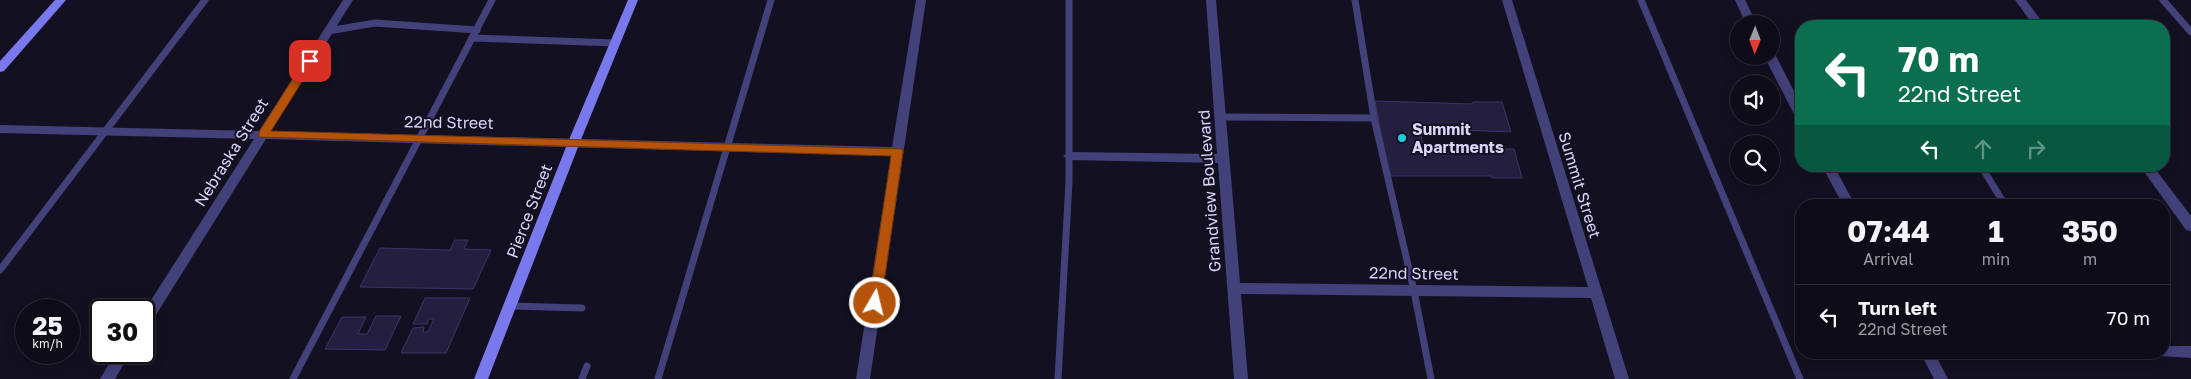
<!DOCTYPE html>
<style>
:root{--surface:#0e0c19;--page:#1c1a26;--text:#f1f3f6;--muted:#9b9ba2;--line:#2e2c38}
body{margin:0;font-family:"Golos Text",sans-serif;background:var(--page);color:var(--text);height:100vh;display:flex;flex-direction:column;font-size:19px;white-space:nowrap}
*{box-sizing:border-box;margin:0}
p{font-size:16px;color:var(--muted)}
.icon{flex:none;width:28px;height:28px;fill:none;stroke:currentColor;stroke-width:2;stroke-linecap:round;stroke-linejoin:round}
.map{position:relative;flex:1;overflow:hidden}
.sheet{position:absolute;left:1795px;top:199px;width:375px;height:160px;display:flex;flex-direction:column;background:var(--surface);border-radius:20px;box-shadow:0 2px 12px #0003,0 0 0 1px var(--line)}
.sheet>*{flex:none}
.hud{position:absolute;left:1795px;top:20px;width:375px;height:152px;border-radius:20px;box-shadow:0 2px 12px #0003,0 0 0 1px var(--line);background:#0b6e4f;color:#fff;overflow:hidden}
.needle{width:32px;rotate:181deg}
.controls{position:absolute;left:1730px;top:15px;display:grid;gap:10px}
.controls a{display:grid;place-items:center;width:50px;height:50px;border-radius:50%;background:var(--surface);box-shadow:0 2px 12px #0003,0 0 0 1px var(--line);font-size:25px}
.speed{position:absolute;left:15px;top:299px;display:flex;gap:10px;font-size:25px;font-weight:700;text-align:center}
.speed>*{display:grid;place-content:center;width:65px;height:65px;border-radius:50%;background:var(--surface);box-shadow:0 2px 12px #0003,0 0 0 1px var(--line);line-height:1}
.speed small{font-size:12px;font-weight:400}
.speed .limit{border:2px solid #111;border-radius:8px;background:#fff;color:#111}
.pin{position:absolute;display:grid;place-items:center;width:42px;height:42px;color:#fff;margin:-21px;border-radius:10px;box-shadow:0 2px 8px #0006}
.me{position:absolute;width:55px;margin:-28px;rotate:8deg;stroke-linejoin:round;filter:drop-shadow(0 0 4px #0008)}
.turn{display:flex;align-items:center;gap:18px;height:105px;padding:0 20px;font-size:22px}
.turn .icon{width:65px;height:65px;stroke-width:2.5}
.turn b{display:block;font-size:35px;line-height:42px}
.lanes{display:flex;align-items:center;height:48px;padding:0 20px;background:#0003;justify-content:center;gap:25px;direction:ltr}
.lanes .off{opacity:.35}
.eta{display:flex;justify-content:space-evenly;align-items:center;height:85px;text-align:center}
.eta b{font-size:30px;font-weight:700;line-height:35px}
ul{padding:0;list-style:none}
li{display:flex;align-items:center;gap:15px;height:65px;padding:0 20px;border-top:1px solid var(--line)}
li div{flex:1}
li b{display:block;font-size:19px}
li em{font-style:normal}
.map>svg:first-child{display:block}
.building{fill:#251f3f;stroke:#3d3468}
.lines{fill:none;stroke-linecap:round;stroke-linejoin:round}
.service{stroke:#43417a;stroke-width:7}
.minor{fill:#43417a;fill-rule:evenodd}
.secondary{fill:#7a78ed;fill-rule:evenodd}
.route{fill:#b45309;stroke:#753606}
.poi-dot{fill:#1dcdde;stroke:#131021;stroke-width:2}
.labels{text-anchor:middle;dominant-baseline:central;stroke-width:4;stroke-linejoin:round;paint-order:stroke}
.street-label{font-size:16px;fill:#d9d5fa;stroke:#131021}
.poi-label{font-size:16px;font-weight:bold;fill:#d9d5fa;stroke:#131021;text-anchor:start}
</style>
<div class="map">
<svg width="2191" height="379" viewBox="0 0 2191 379">
<rect width="100%" height="100%" fill="#131021"/>
<g class="building">
<polygon points="1375,101 1472,104 1473,102 1502,102 1511,132 1432,129 1431,125 1415,125 1416,130 1420,131 1423,145 1419,145 1421,153 1440,153 1439,149 1514,149 1522,178 1492,178 1491,176 1389,176"/>
<polygon points="455,240 468,240 464,249 491,250 473,289 360,287 380,248 450,250"/>
<polygon points="425,298 470,298 446,353 401,353 413,328 424,327 423,332 428,332 434,319 429,319 427,324 413,324"/>
<polygon points="376,316 401,316 385,350 325,349 342,317 366,317 358,334 367,334"/>
</g>
<g class="lines">
<g class="service">
<polyline points="1355,0 1374,118 1414,291 1431,379"/>
<polyline points="1641,0 1800,379"/>
<polyline points="2163,0 2191,32"/>
<polyline points="328,31 375,23 477,30"/>
<polyline points="472,38 615,43"/>
<polyline points="1220,117 1374,118"/>
<polyline points="1981,166 2005,205"/>
<polyline points="0,270 205,0"/>
<polyline points="510,306 582,308"/>
<polyline points="293,379 492,0"/>
<polyline points="582,379 587,366"/>
<polyline points="658,379 771,0"/>
<polyline points="1058,379 1069,182 1069,0"/>
</g>
<g class="minor">
<polygon points="343,0 353,0 271,131 892,147 916,0 926,0 870,379 856,379 891,156 266,139 149,326 144,328 144,311 254,139 0,133 0,125 259,131"/>
<polygon points="1206,0 1216,0 1240,283 1588,287 1502,0 1512,0 1629,379 1615,379 1591,298 1241,294 1248,379 1234,379 1218,163 1069,160 1063,156 1069,152 1217,154"/>
<polygon points="1735,0 1745,0 1757,24 1746,24"/>
<polygon points="2015,0 2026,0 2045,26 2034,26"/>
<polygon points="1771,53 1776,56 1801,105 1801,120 1795,116 1764,56 1771,56"/>
<polygon points="1822,166 1834,166 1855,205 1843,205"/>
<polygon points="2140,166 2153,166 2191,216 2191,231 2186,230"/>
<polygon points="2164,346 2191,346 2191,358 2159,356 2157,352 2164,352"/>
<polygon points="116,352 131,352 115,379 100,379"/>
<polygon points="1920,352 1934,352 1948,379 1934,379"/>
</g>
<g class="secondary">
<polygon points="55,0 66,0 4,71 0,72 0,61"/>
<polygon points="628,0 638,0 580,142 488,379 474,379 568,142"/>
</g>
</g>
<polygon class="route" points="310,57 315,61 271,131 902,149 903,152 881,303 875,308 869,303 891,156 259,137 259,132 306,58"/>
<circle class="poi-dot" cx="1402" cy="138" r="5"/>
<g class="labels">
<g class="street-label">
<text transform="translate(449 122) rotate(1)">22nd Street</text>
<text transform="translate(231 152) rotate(-58)">Nebraska Street</text>
<text transform="translate(1580 185) rotate(73)">Summit Street</text>
<text transform="translate(1209 191) rotate(-94)">Grandview Boulevard</text>
<text transform="translate(529 211) rotate(-69)">Pierce Street</text>
<text transform="translate(1414 273) rotate(1)">22nd Street</text>
</g>
<g class="poi-label">
<text x="1412" y="129">Summit<tspan x="1412" dy="18">Apartments</tspan></text>
</g>
</g>
</svg>
<div class="controls">
<a><svg class="needle" viewBox="-14 -14 28 28"><path d="M0-13l5 13h-10z" fill="#e53935"/><path d="M0 13l5-13h-10z" fill="#9b9ba2"/></svg></a>
<a><svg class="icon" aria-label="sound" viewBox="0 0 24 24"><path d="M4 9h4l5-4v14l-5-4H4zM17 9q2 3 0 6"/></svg></a>
<a><svg class="icon" aria-label="search" viewBox="0 0 24 24"><circle cx="10" cy="10" r="6"/><path d="M15 15l6 6"/></svg></a>
</div>
<div class="speed"><div>25<small>km/h</small></div><div class="limit">30</div></div>
<div class="pin" style="left:310px;top:61px;background:#d93025"><svg class="icon" aria-label="arrive" viewBox="0 0 24 24"><path d="M6 21V4h12l-3 4 3 4H6"/></svg></div>
<svg class="me" style="left:875px;top:303px" viewBox="-20 -20 40 40"><circle r="17" fill="#b45309" stroke="#fff" stroke-width="3"/><path d="M0-11L8 9 0 5-8 9z" fill="#fff"/></svg>
<div class="hud">
<div class="turn"><svg class="icon" aria-label="left" viewBox="0 0 24 24"><path d="M17 20v-9H6M10 6l-5 5 5 5"/></svg><div><b>70 m</b>22nd Street</div></div>
<div class="lanes"><svg class="icon" aria-label="left" viewBox="0 0 24 24"><path d="M17 20v-9H6M10 6l-5 5 5 5"/></svg><svg class="icon off" aria-label="ahead" viewBox="0 0 24 24"><path d="M12 20V5M6 11l6-6 6 6"/></svg><svg class="icon off" aria-label="right" viewBox="0 0 24 24"><path d="M7 20v-9h11M14 6l5 5-5 5"/></svg></div>
</div>
<section class="sheet">
<div class="eta">
<div><b>07:44</b><p>Arrival</p></div>
<div><b>1</b><p>min</p></div>
<div><b>350</b><p>m</p></div>
</div>
<ul>
<li><svg class="icon" aria-label="left" viewBox="0 0 24 24"><path d="M17 20v-9H6M10 6l-5 5 5 5"/></svg><div><b>Turn left</b><p>22nd Street</p></div><em>70 m</em></li>
</ul>
</section>
</div>
